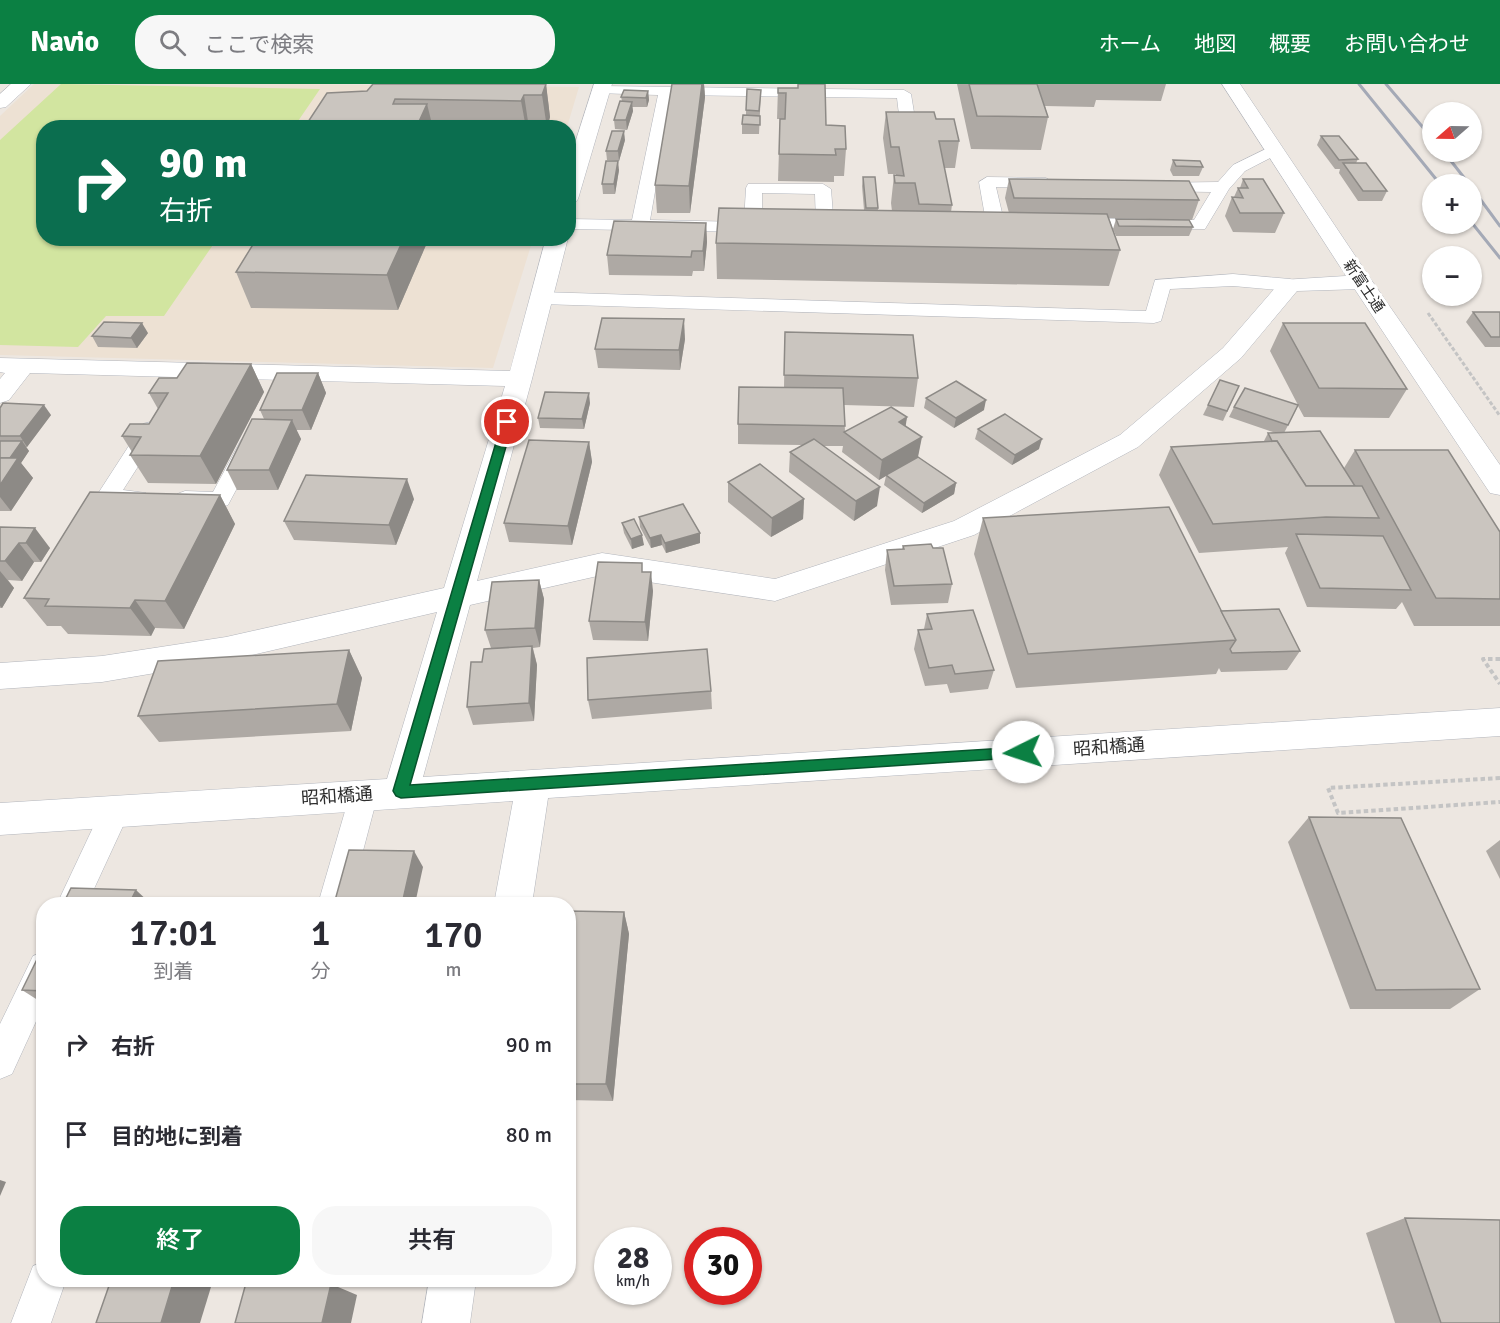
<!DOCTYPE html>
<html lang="ja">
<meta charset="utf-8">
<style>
:root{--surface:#fff;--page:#f7f7f7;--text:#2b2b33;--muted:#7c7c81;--accent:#0b8043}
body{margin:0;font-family:Signika,"Noto Sans JP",sans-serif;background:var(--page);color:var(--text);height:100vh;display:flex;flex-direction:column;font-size:22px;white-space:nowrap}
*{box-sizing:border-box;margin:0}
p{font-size:20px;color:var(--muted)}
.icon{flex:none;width:33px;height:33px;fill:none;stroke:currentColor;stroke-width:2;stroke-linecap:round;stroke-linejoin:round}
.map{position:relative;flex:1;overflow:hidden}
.drawer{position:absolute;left:36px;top:813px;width:540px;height:390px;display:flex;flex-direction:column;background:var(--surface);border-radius:24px;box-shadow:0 2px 4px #0004}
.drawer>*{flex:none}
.banner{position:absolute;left:36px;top:36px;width:540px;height:126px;border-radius:24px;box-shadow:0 2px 4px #0004;background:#0b6e4f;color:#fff;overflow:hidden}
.needle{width:39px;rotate:250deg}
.buttons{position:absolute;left:1422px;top:18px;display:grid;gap:12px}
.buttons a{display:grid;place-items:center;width:60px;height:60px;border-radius:50%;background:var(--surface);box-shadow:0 2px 4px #0004;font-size:30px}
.speed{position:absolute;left:594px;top:1143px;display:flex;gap:12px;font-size:30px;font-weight:700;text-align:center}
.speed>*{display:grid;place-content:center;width:78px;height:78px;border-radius:50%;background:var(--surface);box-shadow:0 2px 4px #0004;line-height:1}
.speed small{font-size:15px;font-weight:400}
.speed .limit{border:9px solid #d22;background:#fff;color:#111}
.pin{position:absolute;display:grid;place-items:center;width:51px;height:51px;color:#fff;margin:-26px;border:3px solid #fff;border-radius:50%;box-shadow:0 2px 6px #0007}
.me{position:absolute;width:66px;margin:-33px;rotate:266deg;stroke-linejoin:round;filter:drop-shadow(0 0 4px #0008)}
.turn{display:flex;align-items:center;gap:21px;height:126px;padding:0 24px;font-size:27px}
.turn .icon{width:78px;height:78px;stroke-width:2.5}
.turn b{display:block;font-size:42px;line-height:51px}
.eta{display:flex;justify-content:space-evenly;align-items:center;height:102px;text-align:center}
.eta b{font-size:36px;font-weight:600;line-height:42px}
.primary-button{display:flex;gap:12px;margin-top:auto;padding:12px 24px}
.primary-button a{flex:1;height:69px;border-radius:24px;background:var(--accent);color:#fff;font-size:24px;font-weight:600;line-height:69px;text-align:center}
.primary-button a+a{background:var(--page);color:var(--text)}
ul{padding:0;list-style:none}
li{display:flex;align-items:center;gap:18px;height:90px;padding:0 24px}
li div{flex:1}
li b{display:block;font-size:22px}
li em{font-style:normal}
header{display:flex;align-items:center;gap:36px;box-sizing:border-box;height:84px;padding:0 30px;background:var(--accent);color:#fff}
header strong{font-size:28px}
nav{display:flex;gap:33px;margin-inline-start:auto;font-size:21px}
.search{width:420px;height:54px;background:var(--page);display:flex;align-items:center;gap:15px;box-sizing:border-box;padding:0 21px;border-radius:24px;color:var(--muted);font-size:22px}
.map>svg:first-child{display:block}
.education{fill:#ede1d3}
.pitch{fill:#d2e5a0}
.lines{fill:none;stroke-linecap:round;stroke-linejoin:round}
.lane-casing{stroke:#b2b5bc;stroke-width:1}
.street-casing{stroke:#b2b5bc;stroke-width:1}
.secondary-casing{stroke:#b2b5bc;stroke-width:1}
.path-far1{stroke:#c4c4c4;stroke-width:3;stroke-dasharray:4 2;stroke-linecap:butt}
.path{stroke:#c4c4c4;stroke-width:4;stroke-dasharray:4.5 3;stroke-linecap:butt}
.lane{fill:#fff;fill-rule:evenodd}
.street{fill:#fff;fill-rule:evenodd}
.secondary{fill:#fff;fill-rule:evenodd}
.rail{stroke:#a4a9b6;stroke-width:3}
.wall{fill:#aea9a4}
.shaded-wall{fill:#8d8a86}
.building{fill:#cac5bf;stroke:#8d8a86;stroke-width:1.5}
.route{fill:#0b8043;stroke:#07532c;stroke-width:1.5}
.labels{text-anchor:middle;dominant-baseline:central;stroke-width:6;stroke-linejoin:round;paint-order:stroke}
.far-street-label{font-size:15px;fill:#2d2d2d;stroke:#fff}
.street-label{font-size:18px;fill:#2d2d2d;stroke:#fff}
</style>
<header>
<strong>Navio</strong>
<div class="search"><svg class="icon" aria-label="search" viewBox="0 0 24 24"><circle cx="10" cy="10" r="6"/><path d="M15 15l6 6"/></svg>ここで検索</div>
<nav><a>ホーム</a><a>地図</a><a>概要</a><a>お問い合わせ</a></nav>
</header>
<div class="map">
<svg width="1500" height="1239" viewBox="0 0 1500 1239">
<rect width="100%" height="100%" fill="#ede7e1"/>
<polygon class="education" points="34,0 308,0 579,3 567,43 44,44 44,154 533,155 493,284 0,271 0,32"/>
<polygon class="pitch" points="61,0 320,5 294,43 44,44 44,154 217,155 164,232 106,232 78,263 0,261 0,56"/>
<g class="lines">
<g class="lane-casing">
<g id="lane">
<polygon points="601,2 904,6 911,10 917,47 909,52 901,47 897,14 672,11 650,136 744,138 746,104 748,100 823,100 831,105 834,144 831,148 801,148 798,144 801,140 816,139 815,110 762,109 762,143 759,147 753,148 568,145 568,135 632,136 658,11 596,9 594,6 596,3"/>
<polygon points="1274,61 1282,66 1280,69 1245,87 1229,105 1205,145 1075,144 1069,143 1066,139 1069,135 1075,134 1194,136 1211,108 1156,107 1150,105 1148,102 1150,99 1218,98 1233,81"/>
<path d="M987,93L1046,94L1054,99L1046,104L996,103L1003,133L1028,134L1031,138L1028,142C1016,145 1001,145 989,142L986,138L979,98Z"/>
<polygon points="1233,190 1290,195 1297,197 1299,201 1297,205 1290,207 1233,202 1170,205 1161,237 1154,239 541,220 534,218 532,214 534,210 541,208 1146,227 1155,196"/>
<polygon points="151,338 159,340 162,345 123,406 146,409 149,414 146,419 138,422 99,418 96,413 99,408 143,340"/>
<polygon points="249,354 257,356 260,361 228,421 220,424 177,420 174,415 177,410 185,407 213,408 241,356"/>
<polygon points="364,698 374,701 378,710 349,820 318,820 350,710 354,701"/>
<polygon points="115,714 125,718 130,727 87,820 57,820 105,718"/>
<polygon points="44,868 44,920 12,990 0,995 0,940 33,872"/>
<polygon points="44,1178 44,1196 66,1196 51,1239 11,1239 33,1182"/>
</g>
</g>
<g class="street-casing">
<g id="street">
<polygon points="11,0 31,0 6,23 0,24 0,10"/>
<polygon points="594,0 612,0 578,115 575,119 568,121 568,81"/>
<polygon points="546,154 568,154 532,295 477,497 602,469 775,495 954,437 1120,351 1223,264 1282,196 1361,191 1369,193 1372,198 1369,203 1361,205 1297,207 1241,274 1138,363 974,451 775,517 602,491 470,521 423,693 1500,624 1500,652 548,714 532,820 494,820 513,717 0,751 0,719 387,695 437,528 226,577 102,598 0,605 0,579 102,572 226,553 444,504 505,302 30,289 9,316 0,319 0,295 5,289 0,288 0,274 510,287"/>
<polygon points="429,1196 476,1196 470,1239 422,1239"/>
</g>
</g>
<g class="secondary-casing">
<polygon id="secondary" points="1222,0 1240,0 1372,197 1500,381 1500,411 1490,409 1350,198"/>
</g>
<polyline class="path-far1" points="1428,229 1500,332"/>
<g class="path">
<polyline points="1500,575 1483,575 1500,600"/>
<polyline points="1500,694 1328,704 1338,729 1500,718"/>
</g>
<use href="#lane" class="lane"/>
<use href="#street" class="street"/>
<use href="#secondary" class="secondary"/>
<g class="rail">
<polyline points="1359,0 1440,100"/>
<polyline points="1386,0 1432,54"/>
<polyline points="1444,68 1469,100"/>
<polyline points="1472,104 1500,142"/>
<polyline points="1472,139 1500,174"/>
</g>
</g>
<g class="wall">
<polygon points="546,0 550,33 547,44 304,44 367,7"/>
<polygon points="672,0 704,0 705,13 690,129 657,129 655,101"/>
<polygon points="957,0 1166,0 1161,17 1096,16 1094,23 1045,22 1048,33 1041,66 971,65"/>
<polygon points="778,4 826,41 846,65 844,92 834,92 834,98 778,97 780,35 777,35"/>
<polygon points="761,6 759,50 742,50 742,40 746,31 746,26"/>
<polygon points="648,7 649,16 647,23 632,23 633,27 627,46 615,45 614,36 622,17 621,13"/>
<polygon points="886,28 936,35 959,57 955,84 944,84 952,121 951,128 1009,129 1005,114 1009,95 1199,116 1192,136 1109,134 1120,166 1109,202 717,195 716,159 864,126 862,102 863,93 878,124 878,126 892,127 891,119 894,91 896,91 896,90 888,90 883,54"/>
<polygon points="1321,52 1358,75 1356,79 1387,107 1382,117 1358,117 1339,89 1340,85 1335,85 1317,61"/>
<polygon points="625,56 619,77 607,76 606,67"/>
<polygon points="1173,76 1203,83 1199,92 1173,92 1170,86"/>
<polygon points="619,86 615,110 603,110 602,100"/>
<polygon points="1243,95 1284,129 1275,149 1233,148 1225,132 1232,113 1234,113 1238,104 1240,104"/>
<polygon points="1116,135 1193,143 1189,152 1116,152 1113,145"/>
<polygon points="706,139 707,158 704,187 693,187 692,192 609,191 607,171"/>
<polygon points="429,154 398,226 251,224 236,188"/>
<polygon points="1473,228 1500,228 1500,263 1485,263 1466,238"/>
<polygon points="1283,239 1407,305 1389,334 1304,333 1298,322 1284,349 1344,384 1355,366 1500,448 1500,542 1414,542 1402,518 1396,525 1307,523 1285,469 1288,463 1199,469 1159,391 1171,363 1264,357 1268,349 1276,349 1229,333 1234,323 1298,321 1270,267"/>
<polygon points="785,248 918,294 914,323 844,321 845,348 907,333 905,342 918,373 956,399 954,410 922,429 884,401 886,392 879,396 842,368 843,362 823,362 877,422 854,437 789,388 790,368 802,361 738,360 738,340 784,303"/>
<polygon points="148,249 137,264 98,263 92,252"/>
<polygon points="685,255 680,286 598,284 595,265"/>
<polygon points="251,280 264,308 216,400 148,399 130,371 132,368 122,352 149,340 158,325 149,309 177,294"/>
<polygon points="318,289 326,309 311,346 296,346 301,355 278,406 237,406 227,386 264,335 260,326"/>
<polygon points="1239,302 1223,337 1203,331 1208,321"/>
<polygon points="926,314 984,326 954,344 924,324"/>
<polygon points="590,319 584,345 540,344 538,334"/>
<polygon points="0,324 51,331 27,363 26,363 29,367 21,379 33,394 11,427 0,427"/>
<polygon points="978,345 1039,365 1012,381 975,355"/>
<polygon points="589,358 592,378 572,461 509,458 504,439"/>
<polygon points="728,398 804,415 803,435 771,453 728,418"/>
<polygon points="220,411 235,440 184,545 155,544 151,552 68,550 61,542 47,542 24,514"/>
<polygon points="414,415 396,461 294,456 284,437"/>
<polygon points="639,433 700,459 666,469 662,461 651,464 640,443"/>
<polygon points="983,434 1221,527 1300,567 1287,586 1221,588 1219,584 1216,590 1016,604 974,470"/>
<polygon points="622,439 644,461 632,465 624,449"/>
<polygon points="0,443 50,464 41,478 34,478 22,497 8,496 14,504 2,524 0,524"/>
<polygon points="903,462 933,464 952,500 948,519 891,521 885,486 887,466 902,465"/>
<polygon points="643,488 653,507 648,557 593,556 589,537"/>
<polygon points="539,496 544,515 540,563 533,564 537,581 534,637 473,641 467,623 482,578 491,564 485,546"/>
<polygon points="927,530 994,586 988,605 950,609 947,600 925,602 914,565 918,546 924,545"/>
<polygon points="349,566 362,594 351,647 159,658 138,632"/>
<polygon points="711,607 712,625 592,635 588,616"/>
<polygon points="1309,733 1480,905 1450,925 1350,925 1288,758"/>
<polygon points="1500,756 1500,795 1486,767"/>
<polygon points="568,827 624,828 629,850 613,1017 568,1016"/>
<polygon points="44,861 44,920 22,906"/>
<polygon points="1405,1134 1500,1239 1395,1239 1366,1149"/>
</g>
<g class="shaded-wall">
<polygon points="546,0 550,33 547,44 542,11"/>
<polygon points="702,0 704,0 705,13 690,129 689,102"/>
<polygon points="648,7 649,16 647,23 646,14"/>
<polygon points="524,11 529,44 526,44 521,17"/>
<polygon points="632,18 633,27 627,46 626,36"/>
<polygon points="427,20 433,44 416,44"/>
<polygon points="624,47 625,56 619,77 618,67"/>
<polygon points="618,77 619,86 615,110 614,100"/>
<polygon points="706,139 707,158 704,187 703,167"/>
<polygon points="404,154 429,154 398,226 387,191"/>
<polygon points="684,235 685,255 680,286 679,266"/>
<polygon points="142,239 148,249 137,264 131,254"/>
<polygon points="251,280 264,308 216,400 200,372"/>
<polygon points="318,289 326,309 311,346 302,326"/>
<polygon points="589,309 590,319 584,345 582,335"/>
<polygon points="986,316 984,326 954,344 956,334"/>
<polygon points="44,321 51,331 27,363 20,352"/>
<polygon points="907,333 904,353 899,338"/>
<polygon points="292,336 301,355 278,406 269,386"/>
<polygon points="922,353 918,373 879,396 882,376"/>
<polygon points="1042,355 1039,365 1012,381 1015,371"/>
<polygon points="22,357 29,367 21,379 33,394 11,427 0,413 0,401 7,379"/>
<polygon points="589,358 592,378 572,461 568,442"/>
<polygon points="407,395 414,415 396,461 389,441"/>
<polygon points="956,399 954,410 922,429 924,419"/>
<polygon points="880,403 877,422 854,437 856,417"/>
<polygon points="220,411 235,440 184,545 165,517"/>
<polygon points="804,415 803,435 771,453 772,434"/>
<polygon points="35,444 50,464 41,478 26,459"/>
<polygon points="700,449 700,459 666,469 665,459"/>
<polygon points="642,451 644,461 632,465 631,455"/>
<polygon points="661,451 662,461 651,464 650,454"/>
<polygon points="19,459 34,478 22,497 5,477"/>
<polygon points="0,487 14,504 2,524 0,522"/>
<polygon points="651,488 653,507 648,557 645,538"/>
<polygon points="539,496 544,515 540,563 535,544"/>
<polygon points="135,516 155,544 151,552 130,524"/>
<polygon points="532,562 537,581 534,637 529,619"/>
<polygon points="349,566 362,594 351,647 337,620"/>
<polygon points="414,767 423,783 415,820 402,820"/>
<polygon points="136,806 151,820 129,820"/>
<polygon points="624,828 629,850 613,1017 606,1000"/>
<polygon points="0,1096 6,1098 0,1112"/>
<polygon points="174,1196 188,1196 211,1203 200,1239 161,1239"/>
<polygon points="331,1200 357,1211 351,1239 322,1239"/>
</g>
<g class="building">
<polygon points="373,0 546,0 542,11 524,11 521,17 395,15 393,20 427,20 416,44 304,44 327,9 367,7"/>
<polygon points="672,0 702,0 689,102 655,101"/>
<polygon points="798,0 825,0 826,41 845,42 846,65 835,65 836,71 779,70 780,35 785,35 786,9 778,9 778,4 798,4"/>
<polygon points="969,0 1037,0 1048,33 977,32"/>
<polygon points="747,5 761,6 759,27 746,26"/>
<polygon points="624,6 648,7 646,14 621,13"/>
<polygon points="620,17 632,18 626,36 614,36"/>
<polygon points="886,28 934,28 936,35 954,35 959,57 939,57 952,121 919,120 915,99 895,99 894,91 904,92 899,63 891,63"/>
<polygon points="743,31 760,32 760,41 742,40"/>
<polygon points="612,47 624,47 618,67 606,67"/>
<polygon points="1321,52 1339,52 1358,75 1339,76"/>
<polygon points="1173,76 1200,77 1203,83 1176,82"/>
<polygon points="606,77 618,77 614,100 602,100"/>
<polygon points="1343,79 1366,79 1387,107 1363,107"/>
<polygon points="863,93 875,93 878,124 866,124"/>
<polygon points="1009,95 1189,97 1199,116 1014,114"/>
<polygon points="1243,95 1263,95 1284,129 1240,129 1232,113 1243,114 1238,104 1248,104"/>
<polygon points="719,124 1107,130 1120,166 716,159"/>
<polygon points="1116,135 1189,136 1193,143 1119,142"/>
<polygon points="614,137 706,139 703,167 692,167 691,173 607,171"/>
<polygon points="257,154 404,154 387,191 236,188"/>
<polygon points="1473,228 1500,228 1500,253 1491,253"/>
<polygon points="602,234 684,235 679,266 595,265"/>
<polygon points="104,238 142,239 131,254 92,252"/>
<polygon points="1283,239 1365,239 1407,305 1319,304"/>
<polygon points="785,248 913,251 918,294 784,291"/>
<polygon points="187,279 251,280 200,372 130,371 141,353 122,352 130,340 149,340 168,309 149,309 159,294 177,294"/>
<polygon points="277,289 318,289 302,326 260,326"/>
<polygon points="1220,296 1239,302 1227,327 1208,321"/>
<polygon points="956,297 986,316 956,334 926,314"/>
<polygon points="739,303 843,304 845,342 738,340"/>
<polygon points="1245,304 1298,321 1288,341 1234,323"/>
<polygon points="545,308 589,309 582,335 538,334"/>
<polygon points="3,319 44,321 20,352 0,352 0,324"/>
<polygon points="891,323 907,333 899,338 922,353 882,376 844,348"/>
<polygon points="1005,330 1042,355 1015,371 978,345"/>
<polygon points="252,335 292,336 269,386 227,386"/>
<polygon points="1320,347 1355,402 1306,402 1277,357 1272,357 1268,349"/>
<polygon points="814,355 880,403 856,417 790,368"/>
<polygon points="529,356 589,358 568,442 504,439"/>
<polygon points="0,357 22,357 10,374 0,374"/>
<polygon points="1277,357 1306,402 1362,402 1379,434 1326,433 1213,440 1171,363"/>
<polygon points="1355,366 1448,366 1500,448 1500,515 1436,514"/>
<polygon points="918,373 956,399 924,419 886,391"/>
<polygon points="0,374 18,374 0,401"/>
<polygon points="760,380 804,415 772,434 728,398"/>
<polygon points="306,391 407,395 389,441 284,437"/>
<polygon points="90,408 220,411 165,517 135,516 130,524 45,522 49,515 24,514"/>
<polygon points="683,420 700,449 665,459 661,451 650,454 639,433"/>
<polygon points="1169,423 1236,556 1028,570 983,434"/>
<polygon points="634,435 642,451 631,455 622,439"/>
<polygon points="0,443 35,444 26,459 19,459 5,477 0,477"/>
<polygon points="1296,450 1383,452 1411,506 1320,504"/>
<polygon points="931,460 933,464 943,464 952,500 894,502 887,466 904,465 903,462"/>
<polygon points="598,478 642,479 642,488 651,488 645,538 589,537"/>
<polygon points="539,496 535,544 485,546 492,498"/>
<polygon points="1279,525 1300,567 1232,569 1230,565 1236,556 1221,527"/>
<polygon points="973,526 994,586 955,590 952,581 929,584 918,546 932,545 927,530"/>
<polygon points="532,562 529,619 467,623 471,578 482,578 484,565"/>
<polygon points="707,565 711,607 588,616 587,574"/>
<polygon points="349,566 337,620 138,632 158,577"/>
<polygon points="1309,733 1401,734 1480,905 1376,906"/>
<polygon points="349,766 414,767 402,820 334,820"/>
<polygon points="71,804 136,806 129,820 63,820"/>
<polygon points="568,827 624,828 606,1000 568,1000"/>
<polygon points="44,861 44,907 22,906"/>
<polygon points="1405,1134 1500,1136 1500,1239 1441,1239"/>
<polygon points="111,1196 174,1196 161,1239 96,1239"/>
<polygon points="246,1199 331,1200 322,1239 235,1239"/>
</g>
<polygon class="route" points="507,335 513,338 410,701 1023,663 1028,664 1030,668 1028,673 401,714 396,712 393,707 502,338"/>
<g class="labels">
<g class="far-street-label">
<text transform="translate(1364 202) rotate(56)">新富士通</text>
</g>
<g class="street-label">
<text transform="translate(1109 663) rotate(-4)">昭和橋通</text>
<text transform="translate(337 712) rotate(-4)">昭和橋通</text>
</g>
</g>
</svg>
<div class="buttons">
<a><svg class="needle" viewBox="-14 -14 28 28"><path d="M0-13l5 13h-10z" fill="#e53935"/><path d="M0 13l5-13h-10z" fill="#7c7c81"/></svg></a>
<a>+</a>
<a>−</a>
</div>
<div class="speed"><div>28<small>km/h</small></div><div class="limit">30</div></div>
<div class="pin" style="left:507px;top:338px;background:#d93025"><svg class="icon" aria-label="arrive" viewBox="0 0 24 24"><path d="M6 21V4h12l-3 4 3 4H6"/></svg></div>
<svg class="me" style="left:1023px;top:668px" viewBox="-20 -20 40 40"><circle r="19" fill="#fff"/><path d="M0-13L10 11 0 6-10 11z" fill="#0b8043"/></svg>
<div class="banner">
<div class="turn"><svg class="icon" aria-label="right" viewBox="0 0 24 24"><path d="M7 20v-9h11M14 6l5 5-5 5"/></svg><div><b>90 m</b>右折</div></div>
</div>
<section class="drawer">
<div class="eta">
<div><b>17:01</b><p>到着</p></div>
<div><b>1</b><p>分</p></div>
<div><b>170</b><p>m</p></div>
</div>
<ul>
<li><svg class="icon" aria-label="right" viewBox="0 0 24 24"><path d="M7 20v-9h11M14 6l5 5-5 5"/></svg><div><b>右折</b></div><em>90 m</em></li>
<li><svg class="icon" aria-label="arrive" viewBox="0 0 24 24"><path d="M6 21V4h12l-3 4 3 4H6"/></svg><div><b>目的地に到着</b></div><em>80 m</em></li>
</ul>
<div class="primary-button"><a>終了</a><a>共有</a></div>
</section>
</div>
